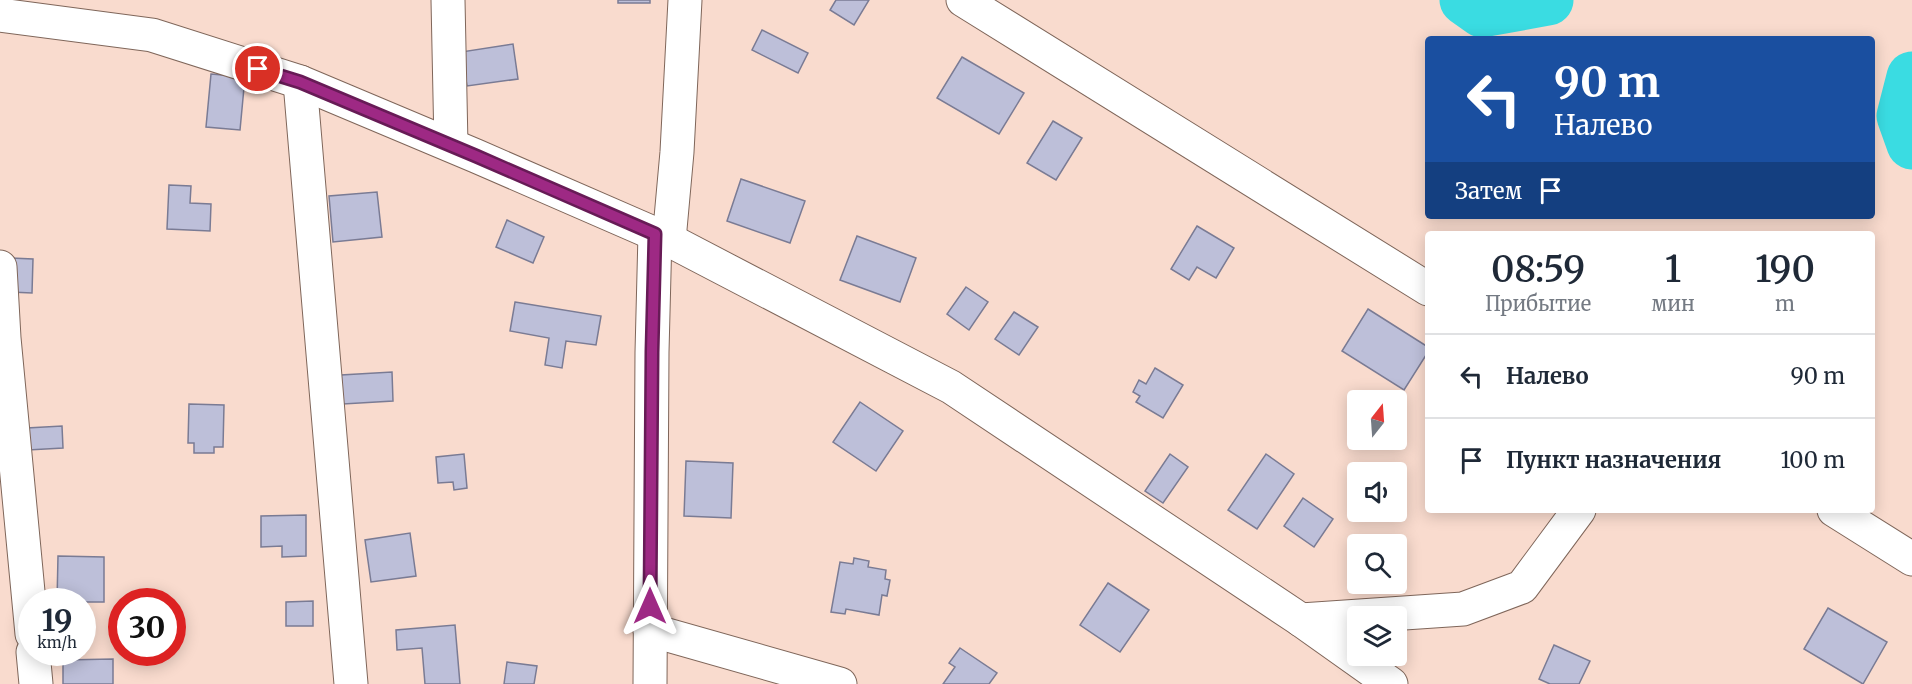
<!DOCTYPE html>
<html lang="ru">
<meta charset="utf-8">
<style>
:root{--surface:#fff;--page:#f2f2f3;--text:#1f2937;--muted:#747a83;--line:#e0e1e3}
body{margin:0;font-family:Merriweather,serif;background:var(--page);color:var(--text);height:100vh;display:flex;flex-direction:column;font-size:22px;white-space:nowrap}
*{box-sizing:border-box;margin:0}
p{font-size:20px;color:var(--muted)}
.icon{flex:none;width:33px;height:33px;fill:none;stroke:currentColor;stroke-width:2;stroke-linecap:round;stroke-linejoin:round}
.map{position:relative;flex:1;overflow:hidden}
.sheet{position:absolute;left:1425px;top:231px;width:450px;height:282px;display:flex;flex-direction:column;background:var(--surface);border-radius:6px;box-shadow:0 3px 15px #0003}
.sheet>*{flex:none}
.banner{position:absolute;left:1425px;top:36px;width:450px;height:183px;border-radius:6px;box-shadow:0 3px 15px #0003;background:#1a4fa0;color:#fff;overflow:hidden}
.needle{width:39px;rotate:17deg}
.fabs{position:absolute;left:1347px;top:390px;display:grid;gap:12px}
.fabs a{display:grid;place-items:center;width:60px;height:60px;border-radius:6px;background:var(--surface);box-shadow:0 3px 15px #0003;font-size:30px}
.speed{position:absolute;left:18px;top:588px;display:flex;gap:12px;font-size:30px;font-weight:700;text-align:center}
.speed>*{display:grid;place-content:center;width:78px;height:78px;border-radius:50%;background:var(--surface);box-shadow:0 3px 15px #0003;line-height:1}
.speed small{font-size:15px;font-weight:400}
.speed .limit{border:9px solid #d22;background:#fff;color:#111}
.pin{position:absolute;display:grid;place-items:center;width:51px;height:51px;color:#fff;margin:-26px;border:3px solid #fff;border-radius:50%;box-shadow:0 2px 6px #0007}
.me{position:absolute;width:66px;margin:-33px;rotate:0deg;stroke-linejoin:round;filter:drop-shadow(0 0 4px #0008)}
.turn{display:flex;align-items:center;gap:21px;height:126px;padding:0 30px;font-size:27px}
.turn .icon{width:78px;height:78px;stroke-width:2.5}
.turn b{display:block;font-size:42px;line-height:51px}
.then{display:flex;align-items:center;height:57px;padding:0 30px;background:#0003;gap:12px;font-size:22px}
.eta{display:flex;justify-content:space-evenly;align-items:center;height:102px;text-align:center}
.eta b{font-size:36px;font-weight:600;line-height:42px}
ul{padding:0;list-style:none}
li{display:flex;align-items:center;gap:18px;height:84px;padding:0 30px;border-top:2px solid var(--line)}
li div{flex:1}
li b{display:block;font-size:22px}
li em{font-style:normal}
.map>svg:first-child{display:block}
.lines{fill:none;stroke-linecap:round;stroke-linejoin:round}
.river{stroke:#3adce2;stroke-width:51}
.building{fill:#bdbfd9;stroke:#7a7b94;stroke-width:1.5}
.minor-casing{stroke:#7f665a;stroke-width:35}
.minor{stroke:#fff;stroke-width:33}
.route-casing{stroke:#671b56;stroke-width:15}
.route{stroke:#9e2984;stroke-width:10}
</style>
<div class="map">
<svg width="1912" height="684" viewBox="0 0 1912 684">
<rect width="100%" height="100%" fill="#f9dbce"/>
<g class="lines">
<g class="river">
<polyline points="1465,0 1482,12 1548,0"/>
<polyline points="1912,77 1902,116 1912,144"/>
</g>
</g>
<g class="building">
<rect x="618" y="0" width="32" height="3"/>
<polygon points="836,0 869,0 854,25 830,10"/>
<polygon points="762,30 808,53 798,73 752,50"/>
<polygon points="513,44 518,79 467,86 461,52"/>
<polygon points="962,57 1024,93 999,134 937,98"/>
<polygon points="211,74 245,77 240,130 206,127"/>
<polygon points="1053,121 1082,138 1056,180 1027,163"/>
<polygon points="741,179 805,201 790,243 727,221"/>
<polygon points="169,185 191,186 190,203 211,204 210,231 167,229"/>
<polygon points="377,192 382,237 333,242 329,196"/>
<polygon points="507,220 544,237 533,263 496,247"/>
<polygon points="1197,226 1234,248 1216,278 1197,267 1189,280 1171,269"/>
<polygon points="857,236 916,258 900,302 840,280"/>
<polygon points="11,258 33,259 32,293 10,292"/>
<polygon points="966,287 988,302 969,330 947,314"/>
<polygon points="515,302 601,316 596,345 566,341 562,368 545,365 549,338 510,331"/>
<polygon points="1368,309 1428,347 1428,352 1404,390 1342,351"/>
<polygon points="1014,312 1038,327 1019,355 995,339"/>
<polygon points="1155,368 1183,385 1163,418 1136,402 1140,396 1133,392 1139,380 1146,384"/>
<polygon points="392,372 393,401 343,404 341,375"/>
<polygon points="860,402 903,431 876,471 833,442"/>
<polygon points="189,404 224,405 223,447 214,447 214,453 194,453 194,443 188,443"/>
<polygon points="62,426 63,448 28,450 27,428"/>
<polygon points="464,454 467,488 454,490 453,482 438,483 436,457"/>
<polygon points="1170,454 1188,467 1163,503 1145,491"/>
<polygon points="1266,454 1294,474 1257,529 1228,510"/>
<polygon points="686,461 733,463 731,518 684,516"/>
<polygon points="1303,498 1333,519 1314,547 1284,526"/>
<polygon points="306,515 306,556 282,557 282,546 261,547 261,516"/>
<polygon points="410,533 416,576 371,582 365,540"/>
<polygon points="58,556 104,557 104,602 57,602"/>
<polygon points="854,558 869,561 868,567 886,570 885,579 890,580 887,596 882,595 879,615 846,609 845,614 831,612 840,562 853,564"/>
<polygon points="1108,583 1149,610 1120,652 1080,625"/>
<polygon points="313,601 313,626 286,626 286,602"/>
<polygon points="1828,608 1887,642 1863,684 1804,649"/>
<polygon points="455,625 460,684 425,684 422,648 397,650 396,630"/>
<polygon points="1554,645 1590,661 1579,684 1550,684 1539,679"/>
<polygon points="960,648 997,673 989,684 943,684 955,667 949,663"/>
<polygon points="113,659 113,684 63,684 63,660"/>
<polygon points="507,662 537,666 534,684 504,684"/>
</g>
<g class="lines">
<g class="minor-casing">
<g id="minor">
<polyline points="448,0 451,145"/>
<polyline points="963,0 1428,289"/>
<polyline points="0,15 152,35 300,82 476,156 669,240 951,387 1301,620 1391,684"/>
<polyline points="300,82 351,684"/>
<polyline points="669,240 677,152 685,0"/>
<polyline points="0,267 4,338 32,634"/>
<polyline points="1834,510 1912,559"/>
<polyline points="1301,620 1463,609 1522,587 1579,510"/>
<polyline points="650,630 840,684"/>
<polyline points="33,652 36,684"/>
<polyline points="650,684 652,352 655,234"/>
</g>
</g>
<use href="#minor" class="minor"/>
</g>
<g class="lines">
<g class="route-casing">
<polyline id="route" points="258,69 300,82 476,156 655,234 652,352 650,606"/>
</g>
<use href="#route" class="route"/>
</g>
</svg>
<div class="fabs">
<a><svg class="needle" viewBox="-14 -14 28 28"><path d="M0-13l5 13h-10z" fill="#e53935"/><path d="M0 13l5-13h-10z" fill="#747a83"/></svg></a>
<a><svg class="icon" aria-label="sound" viewBox="0 0 24 24"><path d="M4 9h4l5-4v14l-5-4H4zM17 9q2 3 0 6"/></svg></a>
<a><svg class="icon" aria-label="search" viewBox="0 0 24 24"><circle cx="10" cy="10" r="6"/><path d="M15 15l6 6"/></svg></a>
<a><svg class="icon" aria-label="layers" viewBox="0 0 24 24"><path d="M12 4l9 5-9 5-9-5zM3 14l9 5 9-5"/></svg></a>
</div>
<div class="speed"><div>19<small>km/h</small></div><div class="limit">30</div></div>
<div class="pin" style="left:258px;top:69px;background:#d93025"><svg class="icon" aria-label="arrive" viewBox="0 0 24 24"><path d="M6 21V4h12l-3 4 3 4H6"/></svg></div>
<svg class="me" style="left:650px;top:606px" viewBox="-20 -20 40 40"><path d="M0-17L14 15 0 8-14 15z" fill="#9e2984" stroke="#fff" stroke-width="4"/></svg>
<div class="banner">
<div class="turn"><svg class="icon" aria-label="left" viewBox="0 0 24 24"><path d="M17 20v-9H6M10 6l-5 5 5 5"/></svg><div><b>90 m</b>Налево</div></div>
<div class="then">Затем<svg class="icon" aria-label="arrive" viewBox="0 0 24 24"><path d="M6 21V4h12l-3 4 3 4H6"/></svg></div>
</div>
<section class="sheet">
<div class="eta">
<div><b>08:59</b><p>Прибытие</p></div>
<div><b>1</b><p>мин</p></div>
<div><b>190</b><p>m</p></div>
</div>
<ul>
<li><svg class="icon" aria-label="left" viewBox="0 0 24 24"><path d="M17 20v-9H6M10 6l-5 5 5 5"/></svg><div><b>Налево</b></div><em>90 m</em></li>
<li><svg class="icon" aria-label="arrive" viewBox="0 0 24 24"><path d="M6 21V4h12l-3 4 3 4H6"/></svg><div><b>Пункт назначения</b></div><em>100 m</em></li>
</ul>
</section>
</div>
